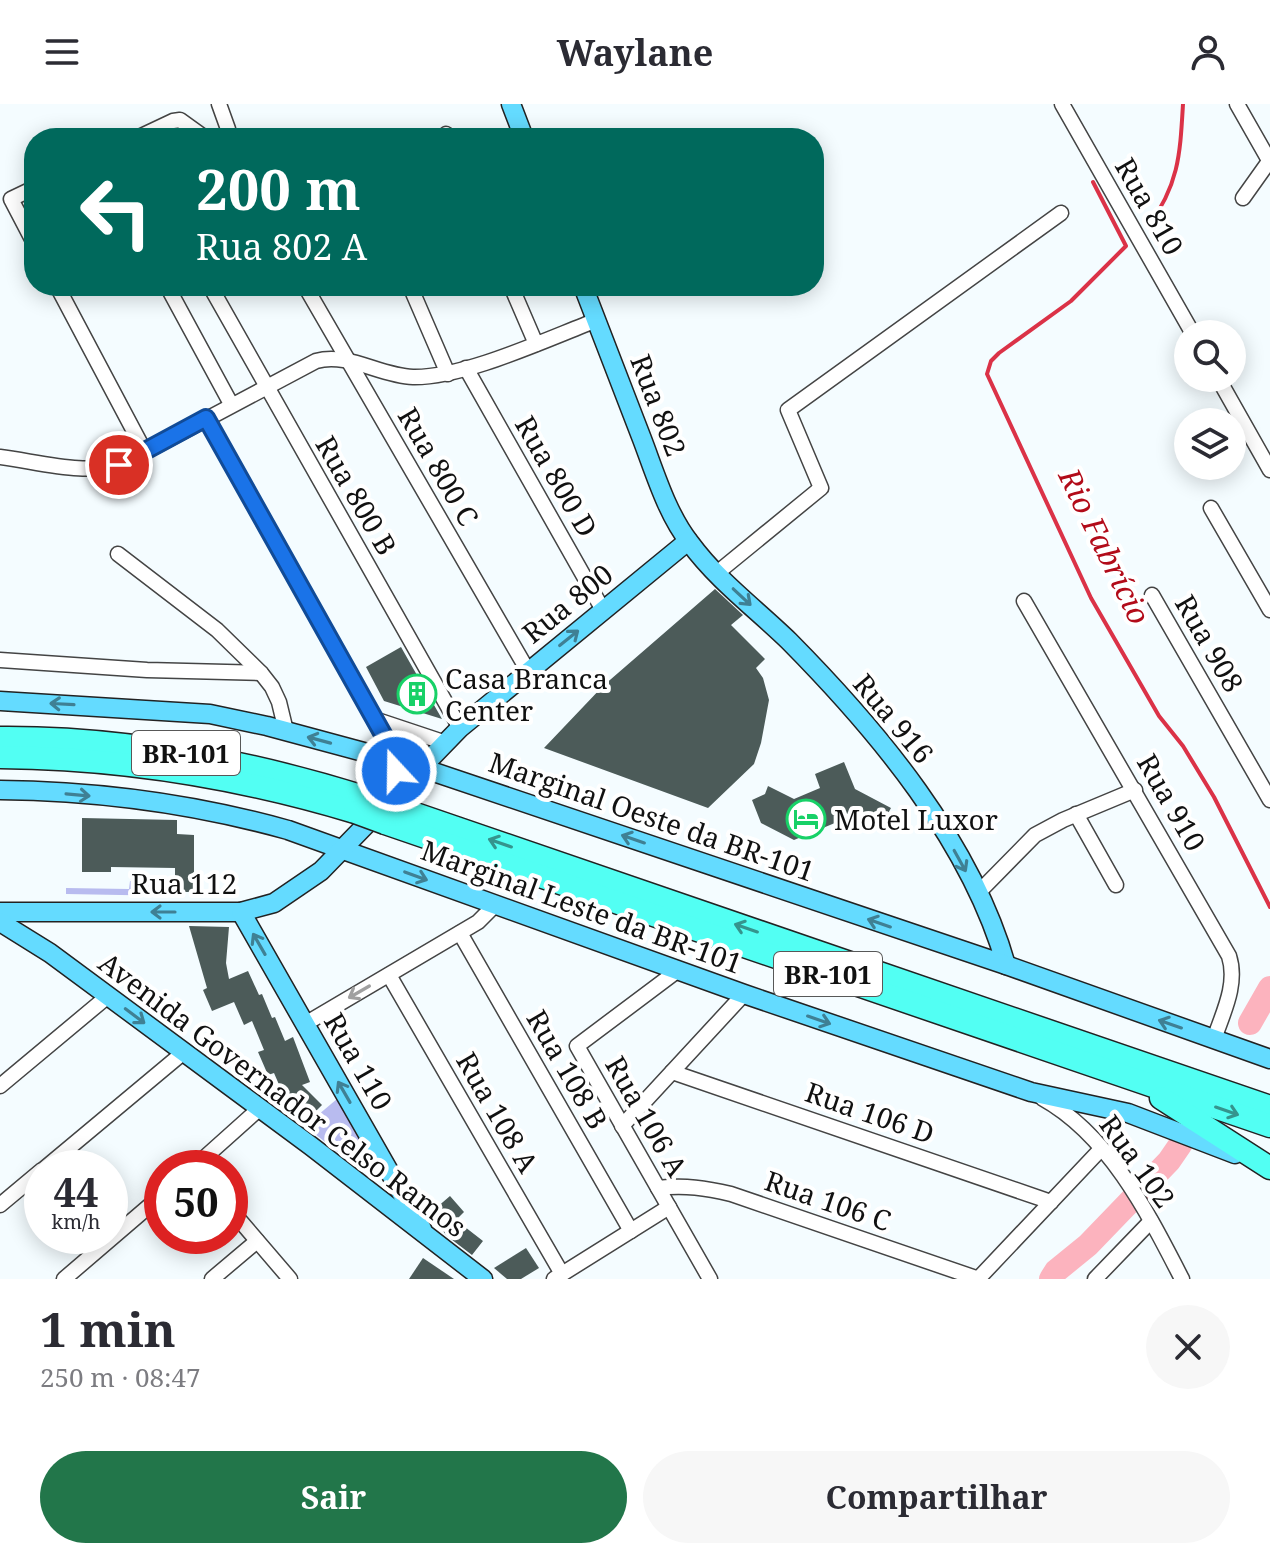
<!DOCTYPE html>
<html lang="pt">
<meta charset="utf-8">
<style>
:root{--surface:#fff;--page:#f7f7f7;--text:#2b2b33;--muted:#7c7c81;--accent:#22764a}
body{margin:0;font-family:"Noto Serif",serif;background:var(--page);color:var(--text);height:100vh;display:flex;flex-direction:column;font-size:30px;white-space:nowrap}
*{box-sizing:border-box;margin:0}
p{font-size:26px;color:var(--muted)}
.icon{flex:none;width:44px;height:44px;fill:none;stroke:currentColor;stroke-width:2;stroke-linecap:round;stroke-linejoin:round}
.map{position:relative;height:1175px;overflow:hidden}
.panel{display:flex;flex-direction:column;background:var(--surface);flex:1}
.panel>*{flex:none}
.top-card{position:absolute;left:24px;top:24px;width:800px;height:168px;border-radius:32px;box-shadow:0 4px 20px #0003;background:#00695c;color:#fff;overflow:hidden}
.buttons{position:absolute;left:1174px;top:216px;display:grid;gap:16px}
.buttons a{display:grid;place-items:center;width:72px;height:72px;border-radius:50%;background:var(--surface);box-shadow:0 4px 20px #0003;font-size:40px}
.speed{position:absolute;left:24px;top:1046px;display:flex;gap:16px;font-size:40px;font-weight:700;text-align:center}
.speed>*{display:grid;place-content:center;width:104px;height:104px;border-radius:50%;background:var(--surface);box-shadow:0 4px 20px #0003;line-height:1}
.speed small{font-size:20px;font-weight:400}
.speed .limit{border:12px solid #d22;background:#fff;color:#111}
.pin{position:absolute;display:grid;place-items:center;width:68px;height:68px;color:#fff;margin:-34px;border:4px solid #fff;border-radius:50%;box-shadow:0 2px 8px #0007}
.me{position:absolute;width:88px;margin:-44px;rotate:339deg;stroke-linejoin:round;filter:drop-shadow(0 0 6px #0008)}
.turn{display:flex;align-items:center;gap:28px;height:168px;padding:0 40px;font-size:36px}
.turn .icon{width:104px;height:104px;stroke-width:2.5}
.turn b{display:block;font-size:56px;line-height:68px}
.round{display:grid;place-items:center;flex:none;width:84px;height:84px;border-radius:42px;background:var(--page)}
.headline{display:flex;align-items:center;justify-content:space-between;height:136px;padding:0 40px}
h1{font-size:48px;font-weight:700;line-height:60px}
.action{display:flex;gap:16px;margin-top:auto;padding:16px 40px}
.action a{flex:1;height:92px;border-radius:48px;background:var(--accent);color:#fff;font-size:32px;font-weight:700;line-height:92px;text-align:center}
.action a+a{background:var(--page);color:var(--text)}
header{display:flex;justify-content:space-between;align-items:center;height:104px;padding:0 40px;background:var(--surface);font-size:36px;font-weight:700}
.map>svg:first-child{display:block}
.green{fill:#b8bbef}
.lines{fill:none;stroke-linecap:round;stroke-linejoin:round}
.stream{stroke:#db3247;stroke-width:4}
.river{stroke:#fcb3be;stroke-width:24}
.building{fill:#4c5b59}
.minor-casing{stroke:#444;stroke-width:17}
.major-casing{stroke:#222;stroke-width:21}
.highway-casing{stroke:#222;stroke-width:25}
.minor{stroke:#fff;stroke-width:14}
.major{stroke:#64dbff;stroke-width:18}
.highway{stroke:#52fff3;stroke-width:22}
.highway-bridge-casing{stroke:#222;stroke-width:25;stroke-linecap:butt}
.highway-bridge{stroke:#52fff3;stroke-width:22}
.oneway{stroke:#3f8094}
.oneway2{stroke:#35948d}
.oneway3{stroke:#a0a0a0}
.route-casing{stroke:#114b97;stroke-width:20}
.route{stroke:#1a73e8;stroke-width:14}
.labels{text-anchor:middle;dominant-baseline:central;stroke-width:8;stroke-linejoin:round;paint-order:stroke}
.shield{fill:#fff;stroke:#585858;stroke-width:2}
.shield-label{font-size:26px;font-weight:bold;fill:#111}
.street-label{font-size:28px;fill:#111;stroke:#fff}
.poi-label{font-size:28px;fill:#111;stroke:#fff;text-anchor:start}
.water-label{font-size:30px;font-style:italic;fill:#b20b19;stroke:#fff}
</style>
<header><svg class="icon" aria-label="menu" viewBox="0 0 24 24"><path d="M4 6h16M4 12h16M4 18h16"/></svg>Waylane<svg class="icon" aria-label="person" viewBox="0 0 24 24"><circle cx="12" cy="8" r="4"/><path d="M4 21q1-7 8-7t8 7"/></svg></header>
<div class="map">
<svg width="1270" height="1175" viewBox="0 0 1270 1175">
<rect width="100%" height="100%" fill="#f4fcff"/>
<g class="green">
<polygon points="130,777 175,777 175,792 66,790 66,784 129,785"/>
<polygon points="337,995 371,1050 373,1058 366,1065 359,1065 305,1022"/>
</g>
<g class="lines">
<g class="stream">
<polyline points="1093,78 1126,142 1071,197 999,249 991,257 987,270 1091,494 1159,612 1183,642 1214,693 1270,803"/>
<path d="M1148,123C1179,80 1180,51 1183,0"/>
</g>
<g class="river">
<polyline points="1250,919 1270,884"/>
<polyline points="1051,1175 1056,1167 1088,1141 1169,1057 1180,1041"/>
</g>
</g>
<g class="building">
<polygon points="715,485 743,511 731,521 765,555 756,564 763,574 769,596 761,639 754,660 708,704 544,644 603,582"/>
<polygon points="401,543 426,587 442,615 384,597 366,563"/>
<polygon points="844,658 855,685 891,704 880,724 854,711 794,736 761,719 752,696 765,690 768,682 794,695 820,684 815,670"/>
<polygon points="82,714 177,716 177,730 194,731 194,788 175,788 175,764 111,763 111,768 82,768"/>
<polygon points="189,822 229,823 226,859 229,875 248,867 259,891 262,890 272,914 275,913 285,937 293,933 310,978 302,981 322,1001 303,1020 284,1001 287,999 274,969 268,971 258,948 264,946 252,917 244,921 234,898 212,907 203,886 207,884"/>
<polygon points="450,1092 464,1108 456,1116 483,1137 472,1151 447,1132 429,1110"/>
<polygon points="526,1144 539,1164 521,1175 507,1175 494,1164"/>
<polygon points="423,1154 454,1175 409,1175"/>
</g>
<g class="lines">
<g class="minor-casing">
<g id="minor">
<polyline points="219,0 228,25 225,34"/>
<polyline points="1062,0 1193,230"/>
<polyline points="1237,0 1270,58"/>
<polyline points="446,30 448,34"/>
<polyline points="137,34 173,17 180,16 205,34"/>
<polyline points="34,84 11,95 34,139"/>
<polyline points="1243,94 1270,56"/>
<polyline points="57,182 145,348"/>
<polyline points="167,182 231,300"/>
<polyline points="210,182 460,624"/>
<polyline points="305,182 528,567"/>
<polyline points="410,182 448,270"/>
<polyline points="511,182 536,240"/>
<polyline points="466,264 603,506"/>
<polyline points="1218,274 1270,366"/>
<polyline points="206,314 384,632 394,656"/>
<path d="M0,353C40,358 87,373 126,358L316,257C348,248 380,272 413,273C464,274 547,235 597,216"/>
<polyline points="1211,404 1270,506"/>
<polyline points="118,450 217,526 261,569 272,583 279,598 286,627"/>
<polyline points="717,469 821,384 788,306 1061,109"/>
<polyline points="1152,491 1270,696"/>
<path d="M1024,497L1229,852C1238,880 1223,909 1214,935"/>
<polyline points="0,556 147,566 261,569"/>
<polyline points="374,615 446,639"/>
<polyline points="1076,710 1116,781"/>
<polyline points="978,789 1035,731 1063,716 1135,686"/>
<polyline points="460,829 631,1127"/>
<polyline points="677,867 577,942 710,1175"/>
<polyline points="389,871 562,1170"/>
<polyline points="305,920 478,818 495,801"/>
<polyline points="672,968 1051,1098"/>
<polyline points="0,982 108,892"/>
<path d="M1042,994C1109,1031 1148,1109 1182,1175"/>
<polyline points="622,1022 744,890"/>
<polyline points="45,1064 184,948"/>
<polyline points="193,1064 260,1004"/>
<path d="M658,1084C685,1081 706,1084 731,1090L979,1175"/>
<polyline points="0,1101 42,1066"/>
<polyline points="230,1105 290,1175"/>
<polyline points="64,1175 162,1091"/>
<polyline points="212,1175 257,1137"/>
<polyline points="554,1175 669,1103"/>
<polyline points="978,1175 1101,1045"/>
<polyline points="1095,1175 1151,1117"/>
</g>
</g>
<g class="major-casing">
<g id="major">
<polyline points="511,0 524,34"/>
<path d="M583,182C603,233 622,284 642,335C655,369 667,410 690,439C717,476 756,505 789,537C878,627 971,738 1006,861"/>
<polyline points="0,597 210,610 267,622 419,663 1006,861 1270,955"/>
<path d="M0,686C96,687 195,700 288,726L744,890L1031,988L1128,1009L1235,1050"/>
<polyline points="0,808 241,808 274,799 321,767 460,624 688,437"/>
<polyline points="241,808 422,1125"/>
<polyline points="0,818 50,849 311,1042 483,1175"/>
</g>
</g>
<g class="highway-casing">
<g id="highway">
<path d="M0,634C125,633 249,657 367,694"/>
<path d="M0,653C121,654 239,673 355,708"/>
<polyline points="395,703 1270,1003"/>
<polyline points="385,719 1270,1022"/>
<polyline points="1161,994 1270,1064"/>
</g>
</g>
<use href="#minor" class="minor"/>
<use href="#major" class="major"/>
<use href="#highway" class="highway"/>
<g class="highway-bridge-casing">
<g id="highway-bridge">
<polyline points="367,694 395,703"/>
<polyline points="355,708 385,719"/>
</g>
</g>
<use href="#highway-bridge" class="highway-bridge"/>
</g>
<defs><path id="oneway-shaft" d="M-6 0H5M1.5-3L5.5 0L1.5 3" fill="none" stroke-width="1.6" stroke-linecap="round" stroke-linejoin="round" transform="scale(2)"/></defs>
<g class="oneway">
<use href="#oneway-shaft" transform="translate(742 493) rotate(43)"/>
<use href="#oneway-shaft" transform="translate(569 534) rotate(-39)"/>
<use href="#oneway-shaft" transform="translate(62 600) rotate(-177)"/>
<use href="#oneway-shaft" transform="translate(319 636) rotate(-165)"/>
<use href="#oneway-shaft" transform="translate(78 691) rotate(5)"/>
<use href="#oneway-shaft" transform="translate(633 735) rotate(-161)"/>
<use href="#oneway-shaft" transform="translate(960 757) rotate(61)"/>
<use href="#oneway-shaft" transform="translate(416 772) rotate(20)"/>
<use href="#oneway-shaft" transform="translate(163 808) rotate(-180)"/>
<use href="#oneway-shaft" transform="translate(879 819) rotate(-161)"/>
<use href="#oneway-shaft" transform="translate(259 840) rotate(-120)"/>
<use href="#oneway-shaft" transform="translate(135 912) rotate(37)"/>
<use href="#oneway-shaft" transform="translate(819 916) rotate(19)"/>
<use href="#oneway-shaft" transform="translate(1170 920) rotate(-161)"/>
<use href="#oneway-shaft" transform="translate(344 988) rotate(-120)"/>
</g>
<g class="oneway2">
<use href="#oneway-shaft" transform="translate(500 739) rotate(-161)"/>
<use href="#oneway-shaft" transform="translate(746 824) rotate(-161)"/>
<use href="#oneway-shaft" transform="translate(1227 1007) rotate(19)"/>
</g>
<use class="oneway3" href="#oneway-shaft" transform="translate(359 888) rotate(150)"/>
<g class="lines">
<g class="route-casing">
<polyline id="route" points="119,361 206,314 384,632 396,667"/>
</g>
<use href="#route" class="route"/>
</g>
<defs>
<g id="building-ring" transform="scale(2)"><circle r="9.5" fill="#fff" stroke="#18d167" stroke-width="1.5"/><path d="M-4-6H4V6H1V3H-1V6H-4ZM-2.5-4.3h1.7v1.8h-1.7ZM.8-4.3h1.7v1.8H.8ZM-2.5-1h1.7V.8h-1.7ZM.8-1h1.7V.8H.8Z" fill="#18d167"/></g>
<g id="hotel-ring" transform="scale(2)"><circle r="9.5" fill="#fff" stroke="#18d167" stroke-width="1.5"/><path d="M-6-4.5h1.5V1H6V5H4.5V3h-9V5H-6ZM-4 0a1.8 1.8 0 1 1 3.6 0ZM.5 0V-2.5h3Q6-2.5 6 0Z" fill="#18d167"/></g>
</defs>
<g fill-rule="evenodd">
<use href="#building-ring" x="417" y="590"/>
<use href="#hotel-ring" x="806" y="715"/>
</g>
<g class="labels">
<g class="shield">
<rect x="132" y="627" width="108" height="44" rx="6"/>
<rect x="774" y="848" width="108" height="44" rx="6"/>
</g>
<g class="shield-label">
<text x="186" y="649">BR-101</text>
<text x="828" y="870">BR-101</text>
</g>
<g class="street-label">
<text transform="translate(1150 102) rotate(60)">Rua 810</text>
<text transform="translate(659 301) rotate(69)">Rua 802</text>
<text transform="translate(439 362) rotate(60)">Rua 800 C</text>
<text transform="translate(557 372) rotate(60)">Rua 800 D</text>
<text transform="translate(357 391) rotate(60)">Rua 800 B</text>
<text transform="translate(567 499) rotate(-39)">Rua 800</text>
<text transform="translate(1210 539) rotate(60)">Rua 908</text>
<text transform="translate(894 614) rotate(50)">Rua 916</text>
<text transform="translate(1172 698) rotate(60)">Rua 910</text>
<text transform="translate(652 712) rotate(19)">Marginal Oeste da BR-101</text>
<text x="184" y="779">Rua 112</text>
<text transform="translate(582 802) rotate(20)">Marginal Leste da BR-101</text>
<text transform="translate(359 957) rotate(60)">Rua 110</text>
<text transform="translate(568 965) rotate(60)">Rua 108 B</text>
<text transform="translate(283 990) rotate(37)">Avenida Governador Celso Ramos</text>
<text transform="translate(498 1008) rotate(60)">Rua 108 A</text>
<text transform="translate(870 1008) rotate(19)">Rua 106 D</text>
<text transform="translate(647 1012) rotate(60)">Rua 106 A</text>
<text transform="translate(1138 1057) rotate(54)">Rua 102</text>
<text transform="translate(828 1096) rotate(19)">Rua 106 C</text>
</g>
<g class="poi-label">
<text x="445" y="574">Casa Branca<tspan x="445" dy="32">Center</tspan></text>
<text x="834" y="715">Motel Luxor</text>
</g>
<g class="water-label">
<text transform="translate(1105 442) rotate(64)">Rio Fabrício</text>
</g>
</g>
</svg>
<div class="buttons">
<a><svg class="icon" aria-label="search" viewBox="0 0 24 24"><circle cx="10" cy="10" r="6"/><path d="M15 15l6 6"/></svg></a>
<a><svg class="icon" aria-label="layers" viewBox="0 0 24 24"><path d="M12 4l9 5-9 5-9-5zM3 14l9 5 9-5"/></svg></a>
</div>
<div class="speed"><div>44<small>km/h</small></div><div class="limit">50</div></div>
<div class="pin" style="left:119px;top:361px;background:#d93025"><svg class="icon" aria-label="arrive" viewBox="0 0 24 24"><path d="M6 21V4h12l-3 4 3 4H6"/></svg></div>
<svg class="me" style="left:396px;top:667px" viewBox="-20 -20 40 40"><circle r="17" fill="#1a73e8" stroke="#fff" stroke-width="3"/><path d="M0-11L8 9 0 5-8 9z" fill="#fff"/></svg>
<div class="top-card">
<div class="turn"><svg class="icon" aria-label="left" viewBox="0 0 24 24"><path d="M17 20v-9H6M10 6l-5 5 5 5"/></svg><div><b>200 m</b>Rua 802 A</div></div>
</div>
</div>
<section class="panel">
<div class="headline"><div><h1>1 min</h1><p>250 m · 08:47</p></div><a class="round"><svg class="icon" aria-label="close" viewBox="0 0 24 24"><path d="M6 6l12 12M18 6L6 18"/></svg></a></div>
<div class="action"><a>Sair</a><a>Compartilhar</a></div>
</section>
